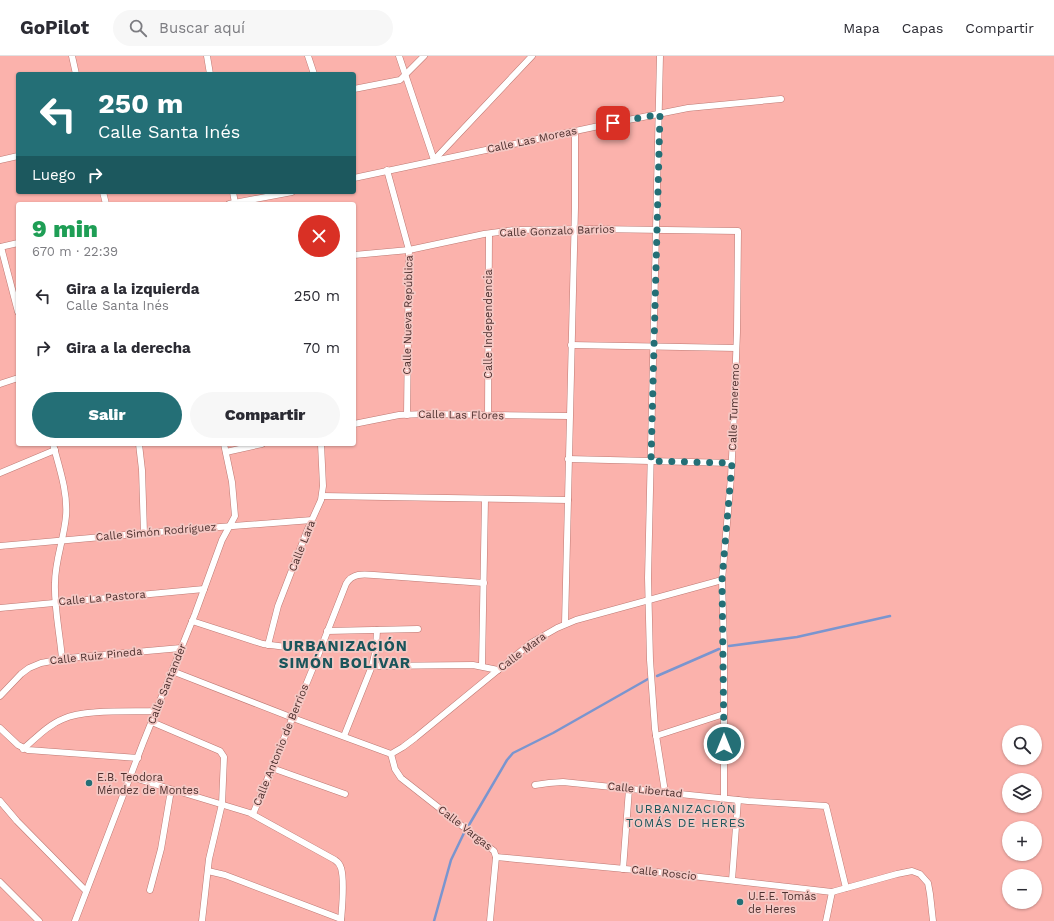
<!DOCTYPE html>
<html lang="es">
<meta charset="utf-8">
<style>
:root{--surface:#fff;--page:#f7f7f7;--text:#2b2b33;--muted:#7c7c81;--line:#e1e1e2;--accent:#246f76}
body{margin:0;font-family:"Work Sans",sans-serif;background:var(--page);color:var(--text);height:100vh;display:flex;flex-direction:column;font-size:15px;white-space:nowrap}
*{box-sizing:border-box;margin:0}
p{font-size:13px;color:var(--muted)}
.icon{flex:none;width:22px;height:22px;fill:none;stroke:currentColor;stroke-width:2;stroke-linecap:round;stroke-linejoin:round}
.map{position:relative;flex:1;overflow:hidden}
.panel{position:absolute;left:16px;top:146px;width:340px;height:244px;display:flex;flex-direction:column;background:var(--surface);border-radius:4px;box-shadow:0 1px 3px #0004}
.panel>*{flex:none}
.hud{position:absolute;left:16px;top:16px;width:340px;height:122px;border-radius:4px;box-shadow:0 1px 3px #0004;background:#246f76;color:#fff;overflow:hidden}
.fabs{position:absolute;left:1002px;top:669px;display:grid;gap:8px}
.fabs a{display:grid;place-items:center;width:40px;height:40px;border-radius:50%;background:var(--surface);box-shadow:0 1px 3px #0004;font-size:20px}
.pin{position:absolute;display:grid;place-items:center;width:34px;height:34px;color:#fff;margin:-17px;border-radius:8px;box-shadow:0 2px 6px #0006}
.me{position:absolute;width:44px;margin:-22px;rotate:0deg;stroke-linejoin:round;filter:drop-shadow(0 0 3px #0008)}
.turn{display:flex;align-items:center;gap:14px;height:84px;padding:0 16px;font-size:18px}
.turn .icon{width:52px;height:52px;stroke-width:2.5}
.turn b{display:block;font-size:28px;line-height:34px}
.then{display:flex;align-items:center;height:38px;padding:0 16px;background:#0003;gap:8px;font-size:15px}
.round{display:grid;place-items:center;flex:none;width:42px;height:42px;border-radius:21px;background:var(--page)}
.summary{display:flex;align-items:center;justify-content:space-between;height:68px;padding:0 16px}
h1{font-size:24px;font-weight:800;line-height:30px;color:#1e9e55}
.primary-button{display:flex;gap:8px;margin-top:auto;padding:8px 16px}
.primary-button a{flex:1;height:46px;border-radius:24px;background:var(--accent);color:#fff;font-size:16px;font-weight:800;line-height:46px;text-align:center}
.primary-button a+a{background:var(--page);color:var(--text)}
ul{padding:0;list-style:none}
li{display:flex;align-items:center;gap:12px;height:52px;padding:0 16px}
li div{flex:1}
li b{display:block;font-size:15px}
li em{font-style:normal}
header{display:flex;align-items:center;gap:24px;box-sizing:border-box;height:56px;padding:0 20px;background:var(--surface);border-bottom:1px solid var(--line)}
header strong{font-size:19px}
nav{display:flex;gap:22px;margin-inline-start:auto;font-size:14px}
.search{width:280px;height:36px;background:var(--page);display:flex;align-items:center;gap:10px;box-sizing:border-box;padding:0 14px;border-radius:22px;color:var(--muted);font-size:15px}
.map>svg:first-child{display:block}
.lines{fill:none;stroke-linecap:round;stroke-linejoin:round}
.stream{stroke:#7a95cf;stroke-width:2.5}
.minor-casing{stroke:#bd7973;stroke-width:7}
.minor{stroke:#fff;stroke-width:6}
.route{stroke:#246f76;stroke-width:7;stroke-dasharray:0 12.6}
.poi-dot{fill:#246f76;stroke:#f5c8c4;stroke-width:1.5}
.labels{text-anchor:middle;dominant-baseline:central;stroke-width:3.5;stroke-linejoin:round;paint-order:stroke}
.street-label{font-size:11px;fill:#4e312f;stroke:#f5c8c4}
.poi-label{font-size:11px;fill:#4e312f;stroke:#f5c8c4;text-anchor:start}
.neighbourhood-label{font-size:12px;letter-spacing:1px;fill:#1a555b;stroke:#f5c8c4}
.district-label{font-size:15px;font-weight:bold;letter-spacing:1px;fill:#1a555b;stroke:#f5c8c4}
</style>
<header>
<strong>GoPilot</strong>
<div class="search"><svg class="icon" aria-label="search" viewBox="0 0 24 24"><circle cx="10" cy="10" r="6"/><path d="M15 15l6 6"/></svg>Buscar aquí</div>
<nav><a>Mapa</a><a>Capas</a><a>Compartir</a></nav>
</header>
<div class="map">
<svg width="1054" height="865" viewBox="0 0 1054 865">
<rect width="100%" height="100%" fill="#fbb2ac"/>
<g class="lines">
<g class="stream">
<polyline points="729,590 797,581 890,560"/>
<polyline points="657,620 719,593"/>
<polyline points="469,769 507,704 513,697 553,677 648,623"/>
<polyline points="434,865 451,804 464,777"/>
</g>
<g class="minor-casing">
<g id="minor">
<polyline points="72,0 76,18"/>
<polyline points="207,0 210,18"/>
<polyline points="308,0 314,18"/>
<polyline points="399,0 434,104 532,0"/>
<polyline points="660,0 648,522 650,604 655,673 665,736"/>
<polyline points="354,33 400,24 424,0"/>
<polyline points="0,104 18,100"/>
<polyline points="387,114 409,194 407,359"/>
<polyline points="354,122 613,67 688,52 781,43"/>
<polyline points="103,136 106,148"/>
<polyline points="233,136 235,147"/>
<polyline points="229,148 292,136"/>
<polyline points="0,191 18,187"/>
<polyline points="1,191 18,256"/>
<polyline points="354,199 409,194 484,178 514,174 593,173 738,175 737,276 733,381 731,421 722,524 724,593 724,742"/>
<polyline points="571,289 736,292"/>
<polyline points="0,328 18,322"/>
<polyline points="488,359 489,178"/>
<polyline points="354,368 399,359 425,358 569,360"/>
<path d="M53,388C59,411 68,436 66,460C64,483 55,504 55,527C54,552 60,578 62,603"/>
<polyline points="139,388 142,414 144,477"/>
<polyline points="226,396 262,388"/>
<polyline points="568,403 732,407"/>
<polyline points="0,417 55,394"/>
<polyline points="322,440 568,444"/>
<polyline points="0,490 181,474 312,464"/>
<polyline points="0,552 204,533"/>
<polyline points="192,565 263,588 286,591 321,592"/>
<polyline points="565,568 575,152 575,75"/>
<polyline points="327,575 418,573"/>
<polyline points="268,589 278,550 307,475 321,444 323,430 321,388"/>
<polyline points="372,610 473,609 498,614"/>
<polyline points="482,610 485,443"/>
<polyline points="172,615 293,662 391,698"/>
<polyline points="0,640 21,618 29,612 41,607 68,602 181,592"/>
<polyline points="152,666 220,695 224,701 222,748 209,803 202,865"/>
<polyline points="0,672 18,689 28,694 138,702"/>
<polyline points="344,680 372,610 376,593 377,574"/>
<polyline points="656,680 724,658"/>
<path d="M23,693C36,682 48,669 63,663C84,653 132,656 156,655"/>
<polyline points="391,698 403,691 415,682 531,587 557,572 576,564 722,524"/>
<polyline points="391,698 395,713 401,722 494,795 496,801 490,865"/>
<polyline points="272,712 345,738"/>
<path d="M131,721L250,757L335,804C338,806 340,808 341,812C345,825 342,851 341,865"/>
<polyline points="535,729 549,727 563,726 748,745 826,750 846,832"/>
<polyline points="0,745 17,765 86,835"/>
<path d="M253,758L317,602L346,528C352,517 363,518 374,519L484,527"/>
<polyline points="496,801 657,816 832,836 897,818 912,815 920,818 928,827 930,838 933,865"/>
<polyline points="623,813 629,733"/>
<polyline points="208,815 225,819 341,863"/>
<polyline points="732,824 738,744"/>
<polyline points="0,826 39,865"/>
<polyline points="150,834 161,793 171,734"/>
<polyline points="75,865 143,687 195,558 222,484 235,460 232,426 224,388"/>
<polyline points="826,865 832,836"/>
</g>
</g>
<use href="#minor" class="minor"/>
</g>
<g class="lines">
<polyline class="route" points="613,67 660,58 651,405 732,407 722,524 724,688"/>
</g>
<g class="poi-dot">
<circle cx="89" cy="727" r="4"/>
<circle cx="740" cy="846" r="4"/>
</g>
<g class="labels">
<g class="street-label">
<text transform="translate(532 84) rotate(-12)">Calle Las Moreas</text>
<text transform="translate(557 175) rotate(-2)">Calle Gonzalo Barrios</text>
<text transform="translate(408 259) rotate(-89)">Calle Nueva República</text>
<text transform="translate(488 268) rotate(-90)">Calle Independencia</text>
<text transform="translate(734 351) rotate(-88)">Calle Tumeremo</text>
<text transform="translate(461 359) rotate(1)">Calle Las Flores</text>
<text transform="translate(156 476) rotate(-5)">Calle Simón Rodríguez</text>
<text transform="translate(302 490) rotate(-68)">Calle Lara</text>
<text transform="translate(102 542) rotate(-5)">Calle La Pastora</text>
<text transform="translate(522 596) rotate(-37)">Calle Mara</text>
<text transform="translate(96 600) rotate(-6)">Calle Ruiz Pineda</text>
<text transform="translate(167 628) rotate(-68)">Calle Santander</text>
<text transform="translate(281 689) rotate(-68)">Calle Antonio de Berrios</text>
<text transform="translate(645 734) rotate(6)">Calle Libertad</text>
<text transform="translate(465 772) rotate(38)">Calle Vargas</text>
<text transform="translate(664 817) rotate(6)">Calle Roscio</text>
</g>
<g class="poi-label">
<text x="97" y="721">E.B. Teodora<tspan x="97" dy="13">Méndez de Montes</tspan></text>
<text x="748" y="840">U.E.E. Tomás<tspan x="748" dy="13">de Heres</tspan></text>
</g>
<g class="neighbourhood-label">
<text x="686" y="753">URBANIZACIÓN<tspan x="686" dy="14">TOMÁS DE HERES</tspan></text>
</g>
<g class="district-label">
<text x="345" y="590">URBANIZACIÓN<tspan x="345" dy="17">SIMÓN BOLÍVAR</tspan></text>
</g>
</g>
</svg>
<div class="fabs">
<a><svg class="icon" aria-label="search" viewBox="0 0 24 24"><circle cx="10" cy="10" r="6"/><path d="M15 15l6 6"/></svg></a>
<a><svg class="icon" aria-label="layers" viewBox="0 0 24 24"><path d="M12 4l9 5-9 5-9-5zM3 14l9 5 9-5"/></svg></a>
<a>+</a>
<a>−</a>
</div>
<div class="pin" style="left:613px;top:67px;background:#d93025"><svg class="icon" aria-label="arrive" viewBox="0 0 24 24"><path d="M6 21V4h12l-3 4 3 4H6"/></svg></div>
<svg class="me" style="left:724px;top:688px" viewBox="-20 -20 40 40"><circle r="17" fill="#246f76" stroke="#fff" stroke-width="3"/><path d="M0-11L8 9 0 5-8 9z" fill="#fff"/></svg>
<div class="hud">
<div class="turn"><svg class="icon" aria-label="left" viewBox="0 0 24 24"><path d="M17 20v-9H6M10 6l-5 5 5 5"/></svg><div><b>250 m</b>Calle Santa Inés</div></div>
<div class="then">Luego<svg class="icon" aria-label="right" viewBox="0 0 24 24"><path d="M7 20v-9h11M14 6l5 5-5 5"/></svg></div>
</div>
<section class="panel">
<div class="summary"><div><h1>9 min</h1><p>670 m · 22:39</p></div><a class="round" style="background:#d93025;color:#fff"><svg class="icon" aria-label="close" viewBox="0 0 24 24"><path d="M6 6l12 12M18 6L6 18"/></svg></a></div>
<ul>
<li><svg class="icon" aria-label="left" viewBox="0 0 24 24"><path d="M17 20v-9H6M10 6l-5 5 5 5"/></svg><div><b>Gira a la izquierda</b><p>Calle Santa Inés</p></div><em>250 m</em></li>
<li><svg class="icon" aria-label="right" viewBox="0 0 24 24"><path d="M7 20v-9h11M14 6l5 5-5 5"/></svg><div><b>Gira a la derecha</b></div><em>70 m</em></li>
</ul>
<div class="primary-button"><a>Salir</a><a>Compartir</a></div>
</section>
</div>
